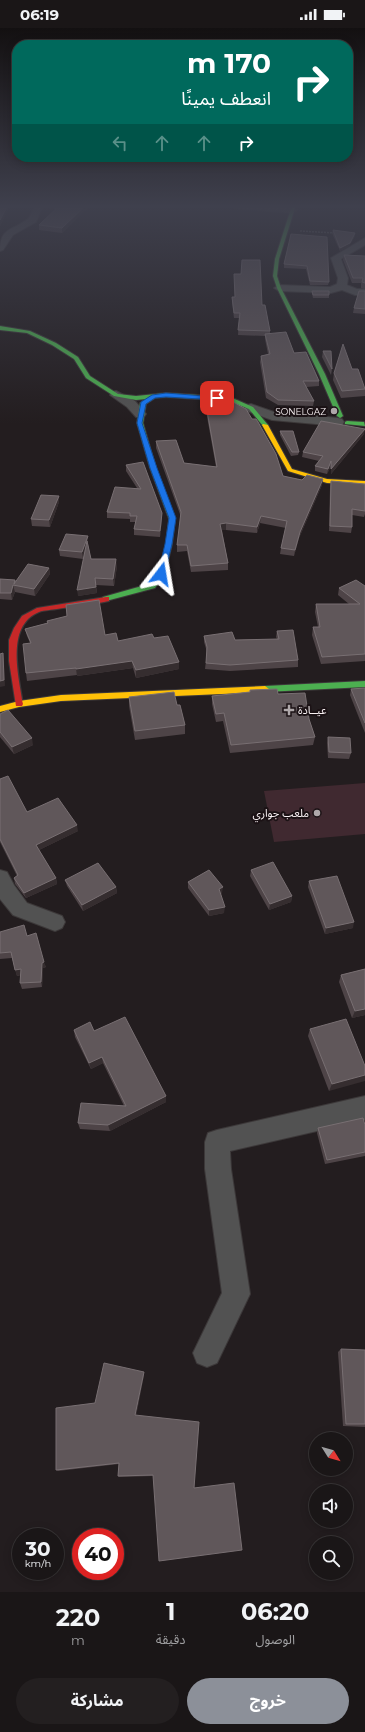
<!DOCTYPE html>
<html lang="ar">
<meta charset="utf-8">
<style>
:root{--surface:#1a1617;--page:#231f20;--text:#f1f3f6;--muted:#9f9fa1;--line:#383536;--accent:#8c9099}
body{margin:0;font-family:Montserrat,"Noto Sans Arabic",sans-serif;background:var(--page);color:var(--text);direction:rtl;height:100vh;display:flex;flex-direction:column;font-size:15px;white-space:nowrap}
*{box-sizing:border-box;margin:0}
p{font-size:13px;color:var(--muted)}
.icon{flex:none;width:22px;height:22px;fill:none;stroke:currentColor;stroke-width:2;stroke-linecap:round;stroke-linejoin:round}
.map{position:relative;height:1564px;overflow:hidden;direction:ltr}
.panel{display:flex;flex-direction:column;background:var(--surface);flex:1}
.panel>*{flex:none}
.guide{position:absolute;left:12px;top:12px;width:341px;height:122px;border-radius:16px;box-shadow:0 2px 10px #0003,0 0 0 1px var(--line);direction:rtl;background:#00695c;color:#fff;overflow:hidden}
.needle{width:26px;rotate:127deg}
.buttons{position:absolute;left:309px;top:1404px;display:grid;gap:8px}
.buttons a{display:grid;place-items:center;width:44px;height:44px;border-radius:50%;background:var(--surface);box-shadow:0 2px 10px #0003,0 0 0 1px var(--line);font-size:20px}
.speed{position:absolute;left:12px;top:1500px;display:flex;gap:8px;font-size:20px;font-weight:700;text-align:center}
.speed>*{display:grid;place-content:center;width:52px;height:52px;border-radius:50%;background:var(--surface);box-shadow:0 2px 10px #0003,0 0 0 1px var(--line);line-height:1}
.speed small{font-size:10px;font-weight:400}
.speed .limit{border:6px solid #d22;background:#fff;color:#111}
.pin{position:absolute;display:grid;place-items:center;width:34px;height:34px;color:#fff;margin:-17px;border-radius:8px;box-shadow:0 2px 6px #0006}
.me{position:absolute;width:44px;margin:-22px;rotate:14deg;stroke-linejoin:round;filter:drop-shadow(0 0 3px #0008)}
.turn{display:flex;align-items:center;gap:14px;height:84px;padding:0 16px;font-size:18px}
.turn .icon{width:52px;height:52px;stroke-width:2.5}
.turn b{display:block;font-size:28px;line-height:34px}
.lanes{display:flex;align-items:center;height:38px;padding:0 16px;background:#0003;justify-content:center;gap:20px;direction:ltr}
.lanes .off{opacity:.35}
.eta{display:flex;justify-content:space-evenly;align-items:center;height:68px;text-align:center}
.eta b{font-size:24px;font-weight:700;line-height:28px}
.action{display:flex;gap:8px;margin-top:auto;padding:8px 16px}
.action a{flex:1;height:46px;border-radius:24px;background:var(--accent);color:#fff;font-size:16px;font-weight:700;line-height:46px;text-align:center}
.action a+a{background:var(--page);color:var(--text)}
.status{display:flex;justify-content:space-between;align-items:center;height:28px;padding:0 20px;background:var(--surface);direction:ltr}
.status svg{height:11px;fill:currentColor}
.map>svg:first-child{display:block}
.green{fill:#402930}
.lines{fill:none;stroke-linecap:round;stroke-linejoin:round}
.street-casing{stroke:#3c3839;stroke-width:2}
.fast-casing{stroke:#3c3839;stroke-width:2}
.slow-casing{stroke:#3c3839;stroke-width:2}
.jam-casing{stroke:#3c3839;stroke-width:2}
.path{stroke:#5c5b5b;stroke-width:1.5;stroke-dasharray:2 1;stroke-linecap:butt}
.street{fill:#525252;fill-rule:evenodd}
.fast{fill:#4caf50;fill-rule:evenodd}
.slow{fill:#ffc107;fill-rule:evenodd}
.jam{fill:#c62828;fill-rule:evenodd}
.wall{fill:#4e4447}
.shaded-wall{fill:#352d2f}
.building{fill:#60575a;stroke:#786f72}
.route{fill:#1a73e8;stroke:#114b97}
.poi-dot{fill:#afa8aa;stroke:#1b1215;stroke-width:1.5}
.labels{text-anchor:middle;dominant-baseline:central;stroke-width:4;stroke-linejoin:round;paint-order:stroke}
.far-poi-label{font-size:9px;fill:#faf3f5;stroke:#1b1215;text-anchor:end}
.poi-label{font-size:11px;fill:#faf3f5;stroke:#1b1215;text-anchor:start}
</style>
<div class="status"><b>06:19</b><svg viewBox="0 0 49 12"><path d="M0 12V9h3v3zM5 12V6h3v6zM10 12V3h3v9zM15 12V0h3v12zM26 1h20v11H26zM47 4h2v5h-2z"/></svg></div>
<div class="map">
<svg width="365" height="1564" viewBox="0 0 365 1564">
<rect width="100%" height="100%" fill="#231d1f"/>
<polygon class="green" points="365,755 365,806 274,814 264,763"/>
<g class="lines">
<g class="street-casing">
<g id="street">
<path d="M35,177H43L36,194L13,207L3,222L0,223C0,199 12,203 28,191C31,188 33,181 35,177Z"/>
<path d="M231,177C243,177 290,175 297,182L293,185L235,180Z"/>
<polygon points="365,210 365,217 341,231 348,250 347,257 357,261 365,261 365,267 355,267 342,262 331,265 279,263 274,260 279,257 330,259 337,256 338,250 331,230"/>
<polygon points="116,363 135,373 146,386 144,389 136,389 127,379 110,367 112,364"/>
<polygon points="251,376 274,384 338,390 342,391 344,394 342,397 338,398 272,392 247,383 245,380 247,377"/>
<polygon points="0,842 7,844 14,857 27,875 62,888 65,894 62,900 55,903 13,887 0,871"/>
<polygon points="365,1068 365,1092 230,1123 231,1141 250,1266 217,1335 207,1339 197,1335 193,1325 222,1265 205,1141 205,1114 208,1105 217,1102"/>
</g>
</g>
<g class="fast-casing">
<g id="fast">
<polygon points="292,177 296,177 279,231 277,248 281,260 325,346 343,388 340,390 337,388 319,346 277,260 273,248 275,231"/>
<polygon points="0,298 30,303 56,315 78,329 90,348 118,366 136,368 166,365 230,369 253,379 268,397 263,398 249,381 229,373 166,369 155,370 146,376 143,395 156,440 175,491 172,516 165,546 155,560 106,573 102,571 103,569 149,556 158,546 166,516 169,491 150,440 137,395 140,375 146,371 136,372 114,368 86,350 74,331 52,317 27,305 0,302"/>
<polygon points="347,393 364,394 365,398 345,396 345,394"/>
<polygon points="365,653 365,659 265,664 261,661 265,658"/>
</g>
</g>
<g class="slow-casing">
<g id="slow">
<polygon points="263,396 268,397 292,441 327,451 365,453 365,457 327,455 288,443 262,397"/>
<polygon points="265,658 269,661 265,664 61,673 19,679 0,684 0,678 19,673 61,667"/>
</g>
</g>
<g class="jam-casing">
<path id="jam" d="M106,569H109V573C92,577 74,578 57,581C52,582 44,582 39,584C5,598 19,649 23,676L22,678H16L9,633V612L14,600L22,588L37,580Z"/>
</g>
<polyline class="path" points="300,203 335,205"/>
<use href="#street" class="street"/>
<use href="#fast" class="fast"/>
<use href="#slow" class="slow"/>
<use href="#jam" class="jam"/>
</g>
<g class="wall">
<polygon points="0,177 34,177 32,180 9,179 0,198"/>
<polygon points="43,177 87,177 87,180 62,205 39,202 39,197 56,181 43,180"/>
<polygon points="333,202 355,208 349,218 340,223 332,205"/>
<polygon points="291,206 329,254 328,257 310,257 306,241 284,240 284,236"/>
<polygon points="344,227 365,228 365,261 361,260 361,255 352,255 343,232"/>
<polygon points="234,246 262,277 270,303 270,305 294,325 319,353 319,358 306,359 314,373 313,378 278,377 266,370 260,334 261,328 268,326 265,311 265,308 238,307 239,290 234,290 232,274 232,269 235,269"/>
<polygon points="312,263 329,267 329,270 313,270 312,266"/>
<polygon points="365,263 365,286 353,285 354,280"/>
<polygon points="323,323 332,341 331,347 322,329"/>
<polygon points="352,341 365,360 365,368 341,370 333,352 334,345"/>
<polygon points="206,377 283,448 302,452 323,451 322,457 299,510 294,528 280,526 281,520 286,500 260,495 257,505 226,502 222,502 228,535 228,542 191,544 187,523 177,524 177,517 181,489 156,420 156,413 184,435 216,439 206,383"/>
<polygon points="280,403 299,424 298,427 291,428 280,407"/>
<polygon points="364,406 331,446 331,438 327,446 315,443 315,438 319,433 302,429 303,424"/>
<polygon points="126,437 162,485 162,491 160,509 134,507 134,501 136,494 130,494 130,491 107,490 107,484 137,460 126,443"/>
<polygon points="331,453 365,456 365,486 364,489 352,487 352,499 351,505 329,503 330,459"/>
<polygon points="59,474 50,499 32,498 31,491"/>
<polygon points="88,508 88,516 91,531 117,538 114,558 96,557 97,565 78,568 85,525 83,531 60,528 59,522"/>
<polygon points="49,540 50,546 35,568 15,564 12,572 0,571 0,551 15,552 16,553"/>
<polygon points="365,558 365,633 321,636 312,607 313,599 318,599 315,584 316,576 349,576 338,567 339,560"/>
<polygon points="47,593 105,607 118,613 154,610 179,634 179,641 136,650 133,640 77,648 77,647 27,653 26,645 30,615 27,608 25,601 47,595"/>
<polygon points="277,603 298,632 298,639 230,643 205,641 207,624 204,614 204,608 235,612 277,611 276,609"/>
<polygon points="365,660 365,705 350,667 351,661"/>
<polygon points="250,662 278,666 309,691 315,709 313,717 230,725 223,693 216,694 212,676 212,668 250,664"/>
<polygon points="129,669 177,677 185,697 185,706 135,712 129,678"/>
<polygon points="0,686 33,717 14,726 0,709"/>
<polygon points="328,709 351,725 349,731 328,730 327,715"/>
<polygon points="0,751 27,784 78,803 39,822 56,850 57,856 26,870 15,856 14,850 17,848 0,814"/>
<polygon points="251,842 292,868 291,874 269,882 250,848"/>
<polygon points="65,852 116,859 117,865 83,883 67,858"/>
<polygon points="309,853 353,900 325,906 308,859"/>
<polygon points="188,854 222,865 221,866 224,885 209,888 188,860"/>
<polygon points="0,904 27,908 46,939 43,940 42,959 22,961 20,955 21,947 17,948 12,930 0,931"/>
<polygon points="365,941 365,987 352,990 339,954 341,947"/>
<polygon points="310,1001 365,1038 329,1063 308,1008"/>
<polygon points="74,1002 94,1003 166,1068 166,1074 110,1103 80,1101 78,1095 124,1078 103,1035 91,1041 75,1009"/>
<polygon points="365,1097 365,1128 325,1136 317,1105 318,1100"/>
<polygon points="341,1321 365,1322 365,1399 343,1398 338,1324"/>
<polygon points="144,1344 144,1347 136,1387 242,1522 153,1448 119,1449 118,1448 119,1436 58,1443 56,1442 95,1375"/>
</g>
<g class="shaded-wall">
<polygon points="8,177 9,177 9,179 0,198 0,192"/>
<polygon points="86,177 87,177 87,180 62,205 62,200"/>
<polygon points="355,205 355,208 349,218 340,223 340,220"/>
<polygon points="365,401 364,406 331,446 331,441"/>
<polygon points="331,433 331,438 327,446 328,441"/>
<polygon points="323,451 322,457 299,510 294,528 295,522 300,504"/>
<polygon points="59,468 59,474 50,499 49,492"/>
<polygon points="162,485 162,491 160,509 160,503"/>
<polygon points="261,488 260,495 257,505 257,499"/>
<polygon points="226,495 226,502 220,502 220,496"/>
<polygon points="88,508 88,514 83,531 82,524"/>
<polygon points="116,531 117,538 114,558 113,551"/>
<polygon points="49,540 50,546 35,568 34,561"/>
<polygon points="13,557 15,564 12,572 11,565"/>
<polygon points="96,559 97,565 78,568 77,562"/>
<polygon points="3,625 4,632 5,658 0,659 0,653"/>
<polygon points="132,633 133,640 77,648 76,641"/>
<polygon points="179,634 179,641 136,650 136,642"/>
<polygon points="32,710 33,717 14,726 12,719"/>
<polygon points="77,797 78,803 37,823 36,817"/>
<polygon points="56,850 57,856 26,870 24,865"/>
<polygon points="116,859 117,865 83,883 82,877"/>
<polygon points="223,859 222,865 219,867 219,861"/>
<polygon points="292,868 291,874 269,882 270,876"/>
<polygon points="225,879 224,885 209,888 209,882"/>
<polygon points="354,894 353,900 325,906 326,900"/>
<polygon points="44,934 46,939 43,940 42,959 41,954 42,935"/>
<polygon points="21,941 22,946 17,948 15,942"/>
<polygon points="365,981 365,987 352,990 355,983"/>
<polygon points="102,1029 103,1035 91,1041 89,1035"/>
<polygon points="365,1047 365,1053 329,1063 332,1056"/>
<polygon points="166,1068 166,1074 110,1103 108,1097"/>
<polygon points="144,1344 144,1347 136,1389 135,1387"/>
</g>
<g class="building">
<polygon points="0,177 8,177 0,192"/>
<polygon points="60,177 86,177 62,200 39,197"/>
<polygon points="333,202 355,205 350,215 340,220"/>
<polygon points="291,206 327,209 329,254 310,253 307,238 284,236"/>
<polygon points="344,227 365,228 365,255 362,254 363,250 353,250"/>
<polygon points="242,232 260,232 262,277 265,277 270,303 238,302 240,285 234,285 232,269 235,269 234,246 241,246"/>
<polygon points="312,263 329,263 329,267 313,267"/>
<polygon points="359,263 365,263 365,281 354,280"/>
<polygon points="286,304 294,325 306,324 319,353 303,353 314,373 278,372 267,364 261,328 270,326 265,306"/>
<polygon points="343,316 352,341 358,341 365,361 342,363 334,345"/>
<polygon points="323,323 331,323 332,341"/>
<polygon points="233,374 246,381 252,391 256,391 258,394 276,426 283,448 302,452 307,447 323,451 300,504 295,522 281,520 287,493 261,488 257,499 226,495 220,496 228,535 191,538 187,517 177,517 181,484 156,413 176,412 184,435 217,439 206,377"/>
<polygon points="321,393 365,401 331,441 331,433 328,441 315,438 323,428 303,424"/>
<polygon points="280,403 293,403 299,424 292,424"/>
<polygon points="143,434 162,485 160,503 134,501 137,488 130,488 130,485 107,484 115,459 141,461 126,437"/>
<polygon points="331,453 365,456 365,483 352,481 352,499 330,498"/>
<polygon points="41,467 59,468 49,492 31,491"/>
<polygon points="66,506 88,508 82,524 59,522"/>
<polygon points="87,513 91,531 116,531 113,551 95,550 96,559 77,562"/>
<polygon points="28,536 49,540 34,561 13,557 11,565 0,565 0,551 15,552 14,556"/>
<polygon points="356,552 365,558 365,626 322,629 313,599 320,599 316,576 360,576 339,560"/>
<polygon points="99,572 105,607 116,605 118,613 152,606 154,610 168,608 179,634 136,642 132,633 76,641 76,640 26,645 23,616 31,615 25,601 48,595 47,593 67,588 66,577"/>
<polygon points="293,602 298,632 230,637 206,635 207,619 204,608 232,604 235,612 279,611 277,603"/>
<polygon points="3,625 4,652 0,653 0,626"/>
<polygon points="365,660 365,695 351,661"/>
<polygon points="277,661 278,666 305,665 309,691 315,709 231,717 224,685 216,686 212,668 250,664 250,662"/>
<polygon points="174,664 177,677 180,677 185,697 135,703 129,669"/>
<polygon points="8,682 32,710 12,719 0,704 0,686"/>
<polygon points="328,709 350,710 351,725 329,724"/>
<polygon points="8,748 27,784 58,770 77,797 36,817 56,850 24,865 14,850 18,847 0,811 0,751"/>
<polygon points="273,834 292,868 270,876 251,842"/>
<polygon points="98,835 116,859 82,877 65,852"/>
<polygon points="209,842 223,859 219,861 225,879 209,882 188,854"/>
<polygon points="337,848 354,894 326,900 309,853"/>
<polygon points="24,897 27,908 36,905 44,934 42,935 41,954 20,955 21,941 15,942 11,924 0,925 0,904"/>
<polygon points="365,941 365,981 355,983 341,947"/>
<polygon points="125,989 166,1068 108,1097 78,1095 81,1075 126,1078 102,1029 89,1035 74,1002 90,994 94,1003"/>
<polygon points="346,991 365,1038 365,1047 332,1056 310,1001"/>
<polygon points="363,1090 365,1097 365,1124 327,1132 318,1100"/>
<polygon points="341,1321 365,1322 365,1396 346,1396"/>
<polygon points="104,1335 144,1344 135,1387 199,1394 194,1460 234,1455 242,1522 159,1533 153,1447 118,1448 119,1435 56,1442 56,1380 95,1375"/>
</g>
<linearGradient id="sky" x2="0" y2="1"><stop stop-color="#131011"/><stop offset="0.45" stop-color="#3f404d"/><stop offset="1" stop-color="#3f404d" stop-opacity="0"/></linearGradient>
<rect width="365" height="396" fill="url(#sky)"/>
<polygon class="route" points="166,365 217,369 220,370 217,372 166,369 155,370 146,376 142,395 157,440 176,490 172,516 165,546 161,548 158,546 165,516 169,490 150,440 137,395 141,374 152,367"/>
<g class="poi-dot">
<circle cx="334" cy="383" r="4"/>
<path d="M287 676h4v4h4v4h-4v4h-4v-4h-4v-4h4z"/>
<circle cx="317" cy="785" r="4"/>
</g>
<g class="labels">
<g class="far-poi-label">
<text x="326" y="383">SONELGAZ</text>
</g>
<g class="poi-label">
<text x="298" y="682">عيــادة</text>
<text x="309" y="785" text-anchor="end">ملعب جواري</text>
</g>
</g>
</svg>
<div class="buttons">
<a><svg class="needle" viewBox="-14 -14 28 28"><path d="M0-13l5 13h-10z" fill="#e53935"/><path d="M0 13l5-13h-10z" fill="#9f9fa1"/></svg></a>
<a><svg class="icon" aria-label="sound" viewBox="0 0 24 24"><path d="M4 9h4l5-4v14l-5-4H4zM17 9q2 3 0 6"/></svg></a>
<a><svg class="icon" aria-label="search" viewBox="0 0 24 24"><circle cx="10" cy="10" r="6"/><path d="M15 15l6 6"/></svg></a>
</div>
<div class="speed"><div>30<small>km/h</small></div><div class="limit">40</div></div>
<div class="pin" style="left:217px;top:370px;background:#d93025"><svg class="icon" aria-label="arrive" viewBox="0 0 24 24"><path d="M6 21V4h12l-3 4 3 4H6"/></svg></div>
<svg class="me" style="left:161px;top:546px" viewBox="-20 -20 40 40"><path d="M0-17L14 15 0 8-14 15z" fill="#1a73e8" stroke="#fff" stroke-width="4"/></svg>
<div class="guide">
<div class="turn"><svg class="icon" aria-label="right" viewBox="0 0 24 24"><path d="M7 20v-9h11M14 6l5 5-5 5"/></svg><div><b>170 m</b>انعطف يمينًا</div></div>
<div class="lanes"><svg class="icon off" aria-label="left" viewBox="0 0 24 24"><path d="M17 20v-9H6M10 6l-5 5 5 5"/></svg><svg class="icon off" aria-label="ahead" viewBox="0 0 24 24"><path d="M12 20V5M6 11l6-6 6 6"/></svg><svg class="icon off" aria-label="ahead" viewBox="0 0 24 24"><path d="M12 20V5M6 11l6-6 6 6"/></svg><svg class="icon" aria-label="right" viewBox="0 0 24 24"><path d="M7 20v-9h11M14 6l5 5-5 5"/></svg></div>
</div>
</div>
<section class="panel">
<div class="eta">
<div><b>06:20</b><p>الوصول</p></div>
<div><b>1</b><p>دقيقة</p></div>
<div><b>220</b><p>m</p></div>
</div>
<div class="action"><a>خروج</a><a>مشاركة</a></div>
</section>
